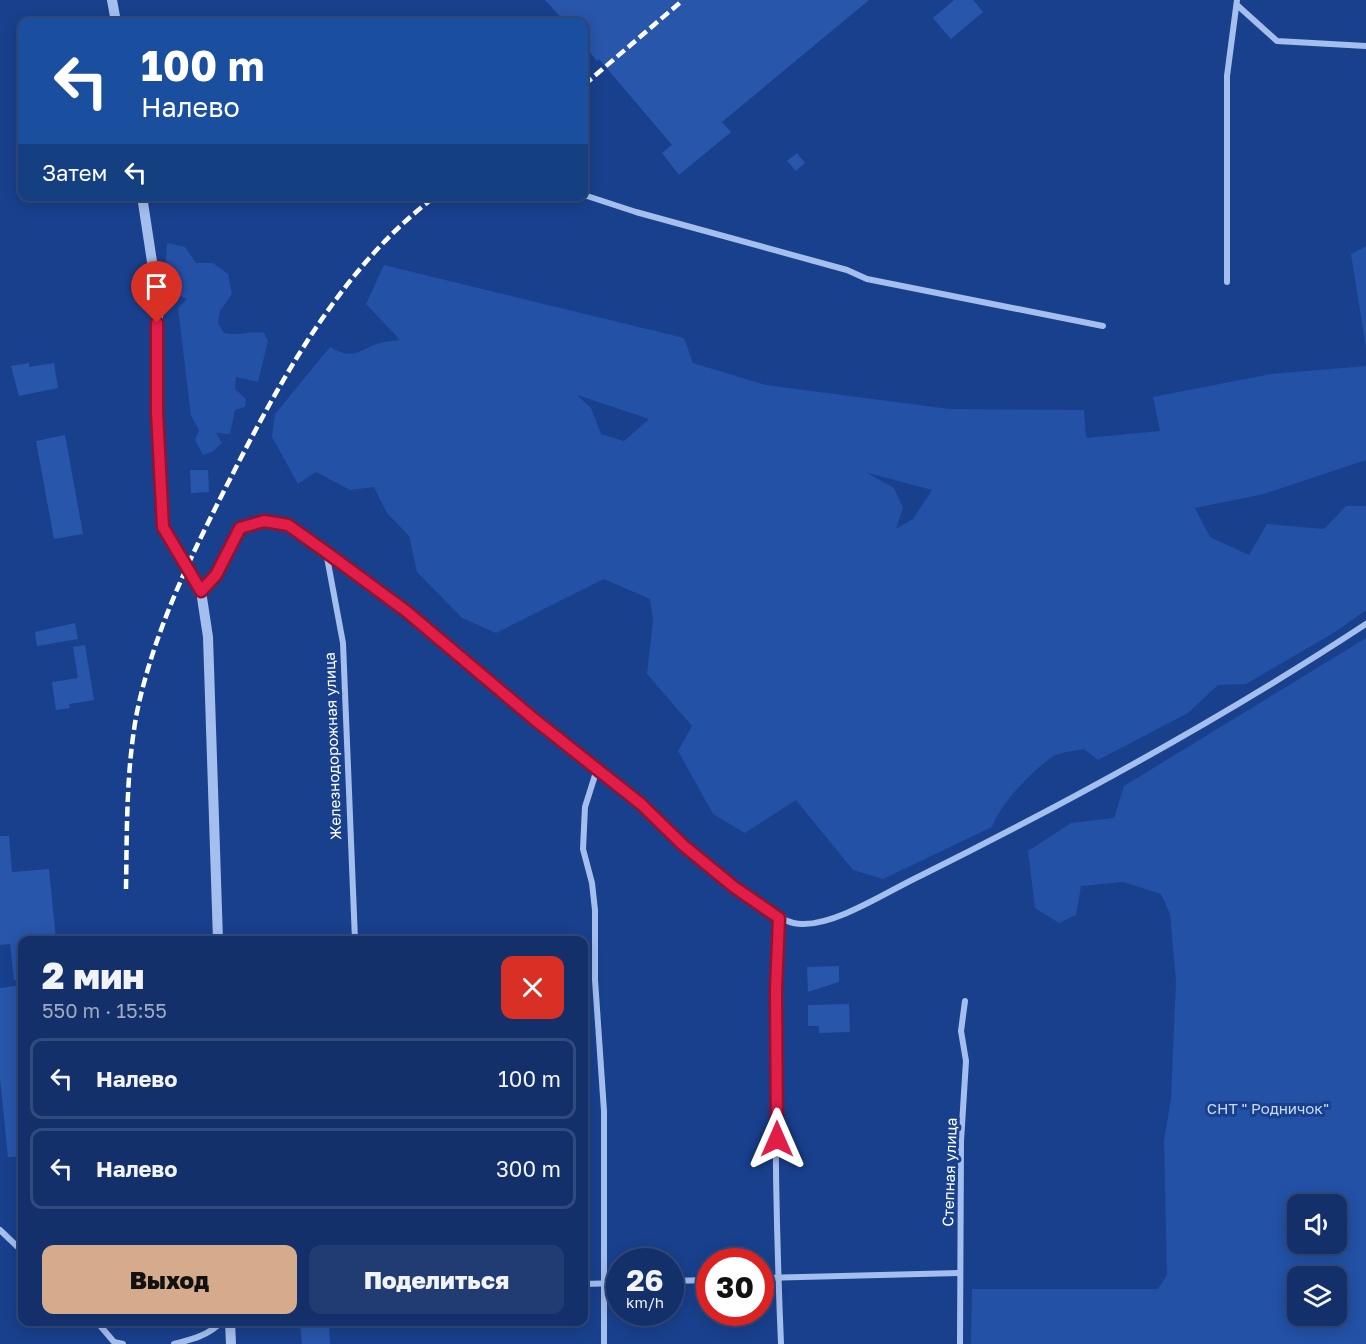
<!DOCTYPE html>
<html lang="ru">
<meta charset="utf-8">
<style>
:root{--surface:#13306a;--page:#203c72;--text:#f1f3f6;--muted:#9da9c1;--line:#324b7e;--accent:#d6ab8b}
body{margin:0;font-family:"Golos Text",sans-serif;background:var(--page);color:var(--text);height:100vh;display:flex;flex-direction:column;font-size:22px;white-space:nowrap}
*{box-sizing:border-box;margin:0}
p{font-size:20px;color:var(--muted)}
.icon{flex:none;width:33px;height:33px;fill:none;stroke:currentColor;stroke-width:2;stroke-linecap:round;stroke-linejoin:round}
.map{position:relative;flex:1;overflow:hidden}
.details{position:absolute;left:18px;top:936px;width:570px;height:390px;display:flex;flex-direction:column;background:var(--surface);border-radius:12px;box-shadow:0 3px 15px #0003,0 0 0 2px var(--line)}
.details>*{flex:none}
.banner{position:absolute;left:18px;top:18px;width:570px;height:183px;border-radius:12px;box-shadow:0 3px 15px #0003,0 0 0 2px var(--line);background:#1a4fa0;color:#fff;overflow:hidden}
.tools{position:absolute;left:1287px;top:1194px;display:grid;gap:12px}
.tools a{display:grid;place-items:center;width:60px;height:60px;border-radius:12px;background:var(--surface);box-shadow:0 3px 15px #0003,0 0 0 2px var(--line);font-size:30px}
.speed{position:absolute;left:606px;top:1248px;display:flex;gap:12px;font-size:30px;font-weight:700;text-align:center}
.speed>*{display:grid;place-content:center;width:78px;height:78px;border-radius:50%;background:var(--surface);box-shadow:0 3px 15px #0003,0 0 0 2px var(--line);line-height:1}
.speed small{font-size:15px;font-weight:400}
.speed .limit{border:9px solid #d22;background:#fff;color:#111}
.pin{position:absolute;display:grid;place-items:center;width:51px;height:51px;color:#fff;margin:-62px -26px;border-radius:50% 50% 50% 0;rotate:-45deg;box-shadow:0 0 6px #0007}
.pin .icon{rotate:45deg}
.me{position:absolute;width:66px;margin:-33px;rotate:0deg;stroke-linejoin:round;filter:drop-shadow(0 0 4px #0008)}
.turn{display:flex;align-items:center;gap:21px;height:126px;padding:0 24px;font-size:27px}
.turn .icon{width:78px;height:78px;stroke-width:2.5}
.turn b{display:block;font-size:42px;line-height:51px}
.then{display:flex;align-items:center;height:57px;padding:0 24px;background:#0003;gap:12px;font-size:22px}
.round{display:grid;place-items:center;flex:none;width:63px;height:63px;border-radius:12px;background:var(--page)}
.summary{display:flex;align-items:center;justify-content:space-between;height:102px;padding:0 24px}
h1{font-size:36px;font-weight:800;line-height:45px}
.primary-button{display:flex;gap:12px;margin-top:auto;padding:12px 24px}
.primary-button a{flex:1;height:69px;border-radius:12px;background:var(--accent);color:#111;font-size:24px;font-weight:800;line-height:69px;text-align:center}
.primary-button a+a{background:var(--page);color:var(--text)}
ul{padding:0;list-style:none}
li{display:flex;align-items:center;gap:18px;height:81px;margin:0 12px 9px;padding:0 12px;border:3px solid var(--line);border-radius:12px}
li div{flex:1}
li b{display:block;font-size:22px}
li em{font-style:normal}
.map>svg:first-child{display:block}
.green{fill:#2251a6;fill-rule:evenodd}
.building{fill:#2856ab}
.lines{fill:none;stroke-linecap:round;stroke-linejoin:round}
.minor{stroke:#a4bfee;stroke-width:6}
.tertiary{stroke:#a4bfee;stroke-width:10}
.rail{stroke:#fff;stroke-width:4.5;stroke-dasharray:10 4.5;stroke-linecap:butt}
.route-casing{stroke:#92132f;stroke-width:15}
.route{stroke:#e11d48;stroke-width:10}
.labels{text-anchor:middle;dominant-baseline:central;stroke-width:6;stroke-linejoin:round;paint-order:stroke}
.street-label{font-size:15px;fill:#fff;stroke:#19408d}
.park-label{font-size:15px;fill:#cadcfa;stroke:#19408d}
</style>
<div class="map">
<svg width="1366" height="1344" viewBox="0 0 1366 1344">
<rect width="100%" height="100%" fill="#19408d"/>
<g class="green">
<path d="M167,243L185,247L196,263H213L228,274L232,294L220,311L218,323L224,333C239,336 249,331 264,333L268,341L258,382L236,377L235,389L246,399L245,407L235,410L230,434L216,433L222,443L212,452L203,455L195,440L199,430L191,416L178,308L187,299L170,292L166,281L171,274L166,261Z"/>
<polygon points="1366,246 1366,348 1351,254"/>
<path d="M384,265L684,338L693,363L766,385L949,409L1084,410L1086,438L1160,431L1153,397L1271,374L1366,366V460L1264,494L1195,508L1210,537L1249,555L1267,524L1324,529L1346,506H1366V610L1335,632L1246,684L1218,685L1188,713L1098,760L1084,749C1074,751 1060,752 1052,757C1031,772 1001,803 992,827L883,879L853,870L796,800L745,833L713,814L678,751L692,726L647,674L653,621L650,599L604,579L496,633L462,618L417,572L409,536L387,513L374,487L350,490L316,472L298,484L272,437L275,414L330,347C355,361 357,350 380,343C387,341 394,341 400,340L366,304ZM577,395L649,419L624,441L601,434L591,408ZM867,473H868L932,490L913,519L896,529L903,508L894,488Z"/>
<path d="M1366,638V1344H971L972,1289H1158L1167,1275L1164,1140L1171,1099L1176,981L1170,914L1161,894L1123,882L1081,886L1076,915L1059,923L1035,908L1028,851L1071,823L1114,818L1124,786ZM1336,1204V1244H1298V1204ZM1336,1276V1316H1298V1276Z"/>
</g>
<g class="building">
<polygon points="545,0 869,0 722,122 731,132 679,175 662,153 672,145 599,59 597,61 584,45 584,22 565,22"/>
<polygon points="954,0 973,0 983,12 951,39 933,18"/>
<polygon points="797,153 805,163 796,171 787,161"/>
<polygon points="29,363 29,367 54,363 58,388 19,396 11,366"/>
<polygon points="65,435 83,534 54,539 36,441"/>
<polygon points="190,470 208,470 209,492 191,493"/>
<polygon points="75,623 78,639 37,646 35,632"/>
<polygon points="85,645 94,700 69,704 70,708 56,710 52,682 78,678 73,647"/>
<polygon points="0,836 9,836 12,872 49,869 56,940 22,940 22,980 14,980 10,944 0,945"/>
<polygon points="839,966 839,982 808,992 807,967"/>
<polygon points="22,985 22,1156 8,1157 0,1078 0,988"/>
<polygon points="849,1004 850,1032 819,1033 819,1026 808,1026 808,1005"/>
<polygon points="300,1322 329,1322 330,1344 302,1344"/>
</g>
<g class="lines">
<g class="minor">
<polyline points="1237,5 1277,41 1366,46"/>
<polyline points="584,195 636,212 847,270 867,279 1103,326"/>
<polyline points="1227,282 1227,76 1237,0"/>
<polyline points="326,552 343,643 355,940"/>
<path d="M201,591L216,575L240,528C256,523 270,519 286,525C306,532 345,566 363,580C423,624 478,674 536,720C571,749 608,774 642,804C673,832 761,924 802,924C837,925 888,891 920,876C1073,800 1223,718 1366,624"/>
<polyline points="597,769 585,807 583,849 592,883 595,910 595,980 604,1111 604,1344"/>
<path d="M779,917C773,1059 775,1202 781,1344"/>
<polyline points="0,1230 22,1251"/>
<polyline points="760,1278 959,1273"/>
<polyline points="670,1281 710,1280"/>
<polyline points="584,1284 620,1283"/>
<polyline points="97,1322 114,1342 123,1344"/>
<path d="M174,1344C190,1340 210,1335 221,1322"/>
<polyline points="960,1344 961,1141 966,1061 961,1031 965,1001"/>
</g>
<g class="tertiary">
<polyline points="112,0 116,22"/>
<polyline points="142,196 158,301 157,412 163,527 201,591 208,637 218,940"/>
<polyline points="230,1322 231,1344"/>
</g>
<g class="rail">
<polyline points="584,85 683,0"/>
<path d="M126,889C127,830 126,770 137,712C154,631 190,558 227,485C280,381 341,267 436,196"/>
</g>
</g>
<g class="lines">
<g class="route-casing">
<polyline id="route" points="157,323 157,412 163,527 201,591 216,575 240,528 264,521 288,525 326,552 406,611 534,719 641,804 683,845 734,887 779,918 776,990 777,1139"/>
</g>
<use href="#route" class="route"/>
</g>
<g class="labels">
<g class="street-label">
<text transform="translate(332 746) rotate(-92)">Железнодорожная улица</text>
<text transform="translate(949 1172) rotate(-88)">Степная улица</text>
</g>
<g class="park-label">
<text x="1268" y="1108">СНТ " Родничок"</text>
</g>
</g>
</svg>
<div class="tools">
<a><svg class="icon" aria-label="sound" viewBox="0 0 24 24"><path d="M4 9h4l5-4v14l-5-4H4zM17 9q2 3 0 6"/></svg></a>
<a><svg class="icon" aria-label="layers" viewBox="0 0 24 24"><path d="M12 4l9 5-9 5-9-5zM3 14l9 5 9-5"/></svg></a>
</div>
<div class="speed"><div>26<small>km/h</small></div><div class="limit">30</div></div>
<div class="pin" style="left:157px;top:323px;background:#d93025"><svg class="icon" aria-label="arrive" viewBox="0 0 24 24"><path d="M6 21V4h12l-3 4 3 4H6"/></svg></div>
<svg class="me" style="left:777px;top:1139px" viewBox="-20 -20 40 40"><path d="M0-17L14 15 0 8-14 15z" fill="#e11d48" stroke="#fff" stroke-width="4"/></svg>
<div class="banner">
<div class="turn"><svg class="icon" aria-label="left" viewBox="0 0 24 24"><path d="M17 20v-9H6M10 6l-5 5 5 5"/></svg><div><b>100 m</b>Налево</div></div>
<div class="then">Затем<svg class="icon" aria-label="left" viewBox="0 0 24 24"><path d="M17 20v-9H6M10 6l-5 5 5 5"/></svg></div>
</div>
<section class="details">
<div class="summary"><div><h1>2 мин</h1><p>550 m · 15:55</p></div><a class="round" style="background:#d93025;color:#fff"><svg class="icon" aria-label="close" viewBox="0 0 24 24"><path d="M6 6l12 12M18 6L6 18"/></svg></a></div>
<ul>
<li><svg class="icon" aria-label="left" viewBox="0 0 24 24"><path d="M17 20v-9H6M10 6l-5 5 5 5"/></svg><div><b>Налево</b></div><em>100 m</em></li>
<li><svg class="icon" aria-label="left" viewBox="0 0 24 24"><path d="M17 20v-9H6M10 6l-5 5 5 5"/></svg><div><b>Налево</b></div><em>300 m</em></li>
</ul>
<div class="primary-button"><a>Выход</a><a>Поделиться</a></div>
</section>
</div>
